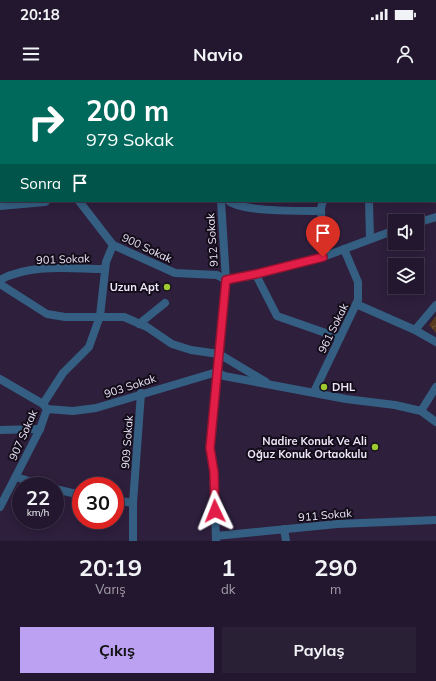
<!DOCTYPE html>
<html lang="tr">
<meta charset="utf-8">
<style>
:root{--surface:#22172e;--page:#2a2036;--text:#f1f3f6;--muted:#a29faa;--line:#3f364a;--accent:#bca0f2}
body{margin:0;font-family:Mulish,sans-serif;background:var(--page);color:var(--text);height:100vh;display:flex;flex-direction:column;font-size:15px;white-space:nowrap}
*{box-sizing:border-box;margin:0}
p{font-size:13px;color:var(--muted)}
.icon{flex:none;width:22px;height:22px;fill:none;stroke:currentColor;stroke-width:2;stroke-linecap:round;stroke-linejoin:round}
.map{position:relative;height:461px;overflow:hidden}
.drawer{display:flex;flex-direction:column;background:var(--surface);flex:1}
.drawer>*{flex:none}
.hud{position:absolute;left:0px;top:0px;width:436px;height:122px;box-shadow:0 2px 10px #0003,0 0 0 1px var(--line);background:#00695c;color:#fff;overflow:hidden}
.tools{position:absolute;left:388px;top:134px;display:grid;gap:8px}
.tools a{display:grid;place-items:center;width:36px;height:36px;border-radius:0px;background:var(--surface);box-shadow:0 2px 10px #0003,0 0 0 1px var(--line);font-size:20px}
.speed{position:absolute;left:12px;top:397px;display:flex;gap:8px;font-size:20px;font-weight:700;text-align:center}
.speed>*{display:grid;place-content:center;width:52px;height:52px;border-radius:50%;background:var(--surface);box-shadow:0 2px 10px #0003,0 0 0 1px var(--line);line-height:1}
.speed small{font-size:10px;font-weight:400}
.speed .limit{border:6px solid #d22;background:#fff;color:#111}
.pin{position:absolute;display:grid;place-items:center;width:34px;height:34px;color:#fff;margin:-41px -17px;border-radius:50% 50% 50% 0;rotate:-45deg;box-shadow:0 0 4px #0007}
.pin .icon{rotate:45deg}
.me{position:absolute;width:44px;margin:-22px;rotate:358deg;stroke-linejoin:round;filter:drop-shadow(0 0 3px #0008)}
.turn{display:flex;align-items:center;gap:14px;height:84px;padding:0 20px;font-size:18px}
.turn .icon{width:52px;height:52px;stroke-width:2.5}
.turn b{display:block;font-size:28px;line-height:34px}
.then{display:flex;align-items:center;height:38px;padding:0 20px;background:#0003;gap:8px;font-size:15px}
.eta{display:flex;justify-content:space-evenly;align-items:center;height:68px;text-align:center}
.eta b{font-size:24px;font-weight:700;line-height:28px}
.action{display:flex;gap:8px;margin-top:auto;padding:8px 20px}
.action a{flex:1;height:46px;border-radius:0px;background:var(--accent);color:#111;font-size:16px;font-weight:700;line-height:46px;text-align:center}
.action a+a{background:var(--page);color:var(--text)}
.status{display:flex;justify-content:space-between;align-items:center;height:28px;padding:0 20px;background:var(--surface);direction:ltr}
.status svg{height:11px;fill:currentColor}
header{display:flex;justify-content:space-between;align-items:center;height:52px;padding:0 20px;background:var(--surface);font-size:18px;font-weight:700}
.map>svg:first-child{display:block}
.park{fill:url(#park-crowns)}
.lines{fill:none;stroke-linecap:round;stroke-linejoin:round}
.minor{stroke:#355f82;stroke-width:8}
.tertiary{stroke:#355f82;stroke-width:10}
.route-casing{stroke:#92132f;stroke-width:10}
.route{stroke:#e11d48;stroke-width:7}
.poi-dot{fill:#9dca30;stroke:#130d1a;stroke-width:1.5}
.labels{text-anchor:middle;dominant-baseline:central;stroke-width:4;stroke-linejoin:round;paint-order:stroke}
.street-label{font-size:11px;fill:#efe6fa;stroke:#130d1a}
.poi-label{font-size:11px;font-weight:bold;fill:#efe6fa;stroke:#130d1a;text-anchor:end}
</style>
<div class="status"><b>20:18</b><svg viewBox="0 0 49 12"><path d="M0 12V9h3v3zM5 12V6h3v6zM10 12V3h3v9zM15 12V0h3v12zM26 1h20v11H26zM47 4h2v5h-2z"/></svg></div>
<header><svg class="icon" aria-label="menu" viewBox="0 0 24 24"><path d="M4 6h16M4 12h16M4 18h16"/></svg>Navio<svg class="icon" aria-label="person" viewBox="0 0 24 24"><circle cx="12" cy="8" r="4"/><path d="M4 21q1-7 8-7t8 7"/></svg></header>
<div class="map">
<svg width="436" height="461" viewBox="0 0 436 461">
<defs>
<pattern id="park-crowns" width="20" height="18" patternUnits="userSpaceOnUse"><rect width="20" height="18" fill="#573a1a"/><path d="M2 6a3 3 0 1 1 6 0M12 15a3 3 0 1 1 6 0" fill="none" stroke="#6f563c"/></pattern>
</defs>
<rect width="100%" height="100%" fill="#2e1f3d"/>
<polygon class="park" points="436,236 436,253 429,245"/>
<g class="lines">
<g class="minor">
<polyline points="25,1 25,0"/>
<polyline points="137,1 138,0"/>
<polyline points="215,1 215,0"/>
<polyline points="356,1 356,0"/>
<polyline points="434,1 434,0"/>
<polyline points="0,36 1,36"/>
<polyline points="435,67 436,66"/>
<polyline points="79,121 113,165 175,193 217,195 226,200 256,195 323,177 395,150"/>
<path d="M229,121C241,132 302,131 321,131"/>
<polyline points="369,121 370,159"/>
<polyline points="417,143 436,137"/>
<polyline points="323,177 321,128 323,121"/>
<polyline points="256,195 277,236 340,258"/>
<path d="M0,200C31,183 71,189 105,189"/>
<polyline points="0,204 47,234 65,237 124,237 147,247 172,264 191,270 219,274 266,302"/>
<polyline points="356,224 415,250 436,262"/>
<polyline points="139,244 165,223"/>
<polyline points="415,250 436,225"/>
<polyline points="0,299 43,324"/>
<polyline points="314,312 358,220 358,202 344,169"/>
<polyline points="47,329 73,331 96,328 217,292 224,296 346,319 395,325 421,331 436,342"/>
<polyline points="421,331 436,307"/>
<polyline points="0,350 40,349"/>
<polyline points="16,397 45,406"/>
<polyline points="55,409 81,415"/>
<polyline points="115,420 133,423"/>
<polyline points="0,427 40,349 47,329 43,324 63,293 89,267 100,236 106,182 113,165"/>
<polyline points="284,449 286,461"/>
<polyline points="216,456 337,444 436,440"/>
<polyline points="133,461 133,423 141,313"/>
<polyline points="216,461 214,392 210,368 226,200 221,121"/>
</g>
<g class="tertiary">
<polyline points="303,1 304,0"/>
<polyline points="0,125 45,121"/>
</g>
</g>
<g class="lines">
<g class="route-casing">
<polyline id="route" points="215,431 214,392 210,368 226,200 256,194 323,177"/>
</g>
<use href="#route" class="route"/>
</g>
<g class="poi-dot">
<circle cx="167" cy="207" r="4"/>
<circle cx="324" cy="307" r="4"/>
<circle cx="375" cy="367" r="4"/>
</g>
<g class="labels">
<g class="street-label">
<text transform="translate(212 160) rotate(-94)">912 Sokak</text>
<text transform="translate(147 168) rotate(25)">900 Sokak</text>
<text transform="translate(63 179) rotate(-2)">901 Sokak</text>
<text transform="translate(333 248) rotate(-64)">961 Sokak</text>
<text transform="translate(130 306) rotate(-18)">903 Sokak</text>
<text transform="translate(23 355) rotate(-66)">907 Sokak</text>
<text transform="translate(127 362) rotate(-86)">909 Sokak</text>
<text transform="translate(325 435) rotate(-5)">911 Sokak</text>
</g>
<g class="poi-label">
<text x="159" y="207">Uzun Apt</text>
<text x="332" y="307" text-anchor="start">DHL</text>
<text x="367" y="361">Nadire Konuk Ve Ali<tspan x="367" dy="13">Oğuz Konuk Ortaokulu</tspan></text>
</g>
</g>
</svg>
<div class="tools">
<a><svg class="icon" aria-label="sound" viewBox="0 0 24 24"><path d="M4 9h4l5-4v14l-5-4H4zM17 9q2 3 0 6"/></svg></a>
<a><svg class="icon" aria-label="layers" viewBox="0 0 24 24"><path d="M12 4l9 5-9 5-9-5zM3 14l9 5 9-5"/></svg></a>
</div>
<div class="speed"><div>22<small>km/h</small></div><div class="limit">30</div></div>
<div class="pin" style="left:323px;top:177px;background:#d93025"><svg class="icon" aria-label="arrive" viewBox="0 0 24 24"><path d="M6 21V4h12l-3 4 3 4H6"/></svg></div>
<svg class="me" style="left:215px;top:431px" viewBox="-20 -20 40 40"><path d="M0-17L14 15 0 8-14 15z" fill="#e11d48" stroke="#fff" stroke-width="4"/></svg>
<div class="hud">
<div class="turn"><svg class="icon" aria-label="right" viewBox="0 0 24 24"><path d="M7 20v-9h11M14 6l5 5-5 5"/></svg><div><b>200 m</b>979 Sokak</div></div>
<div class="then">Sonra<svg class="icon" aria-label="arrive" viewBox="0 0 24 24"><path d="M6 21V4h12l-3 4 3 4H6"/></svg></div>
</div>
</div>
<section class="drawer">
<div class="eta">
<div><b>20:19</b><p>Varış</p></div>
<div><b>1</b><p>dk</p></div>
<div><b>290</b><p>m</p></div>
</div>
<div class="action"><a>Çıkış</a><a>Paylaş</a></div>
</section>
